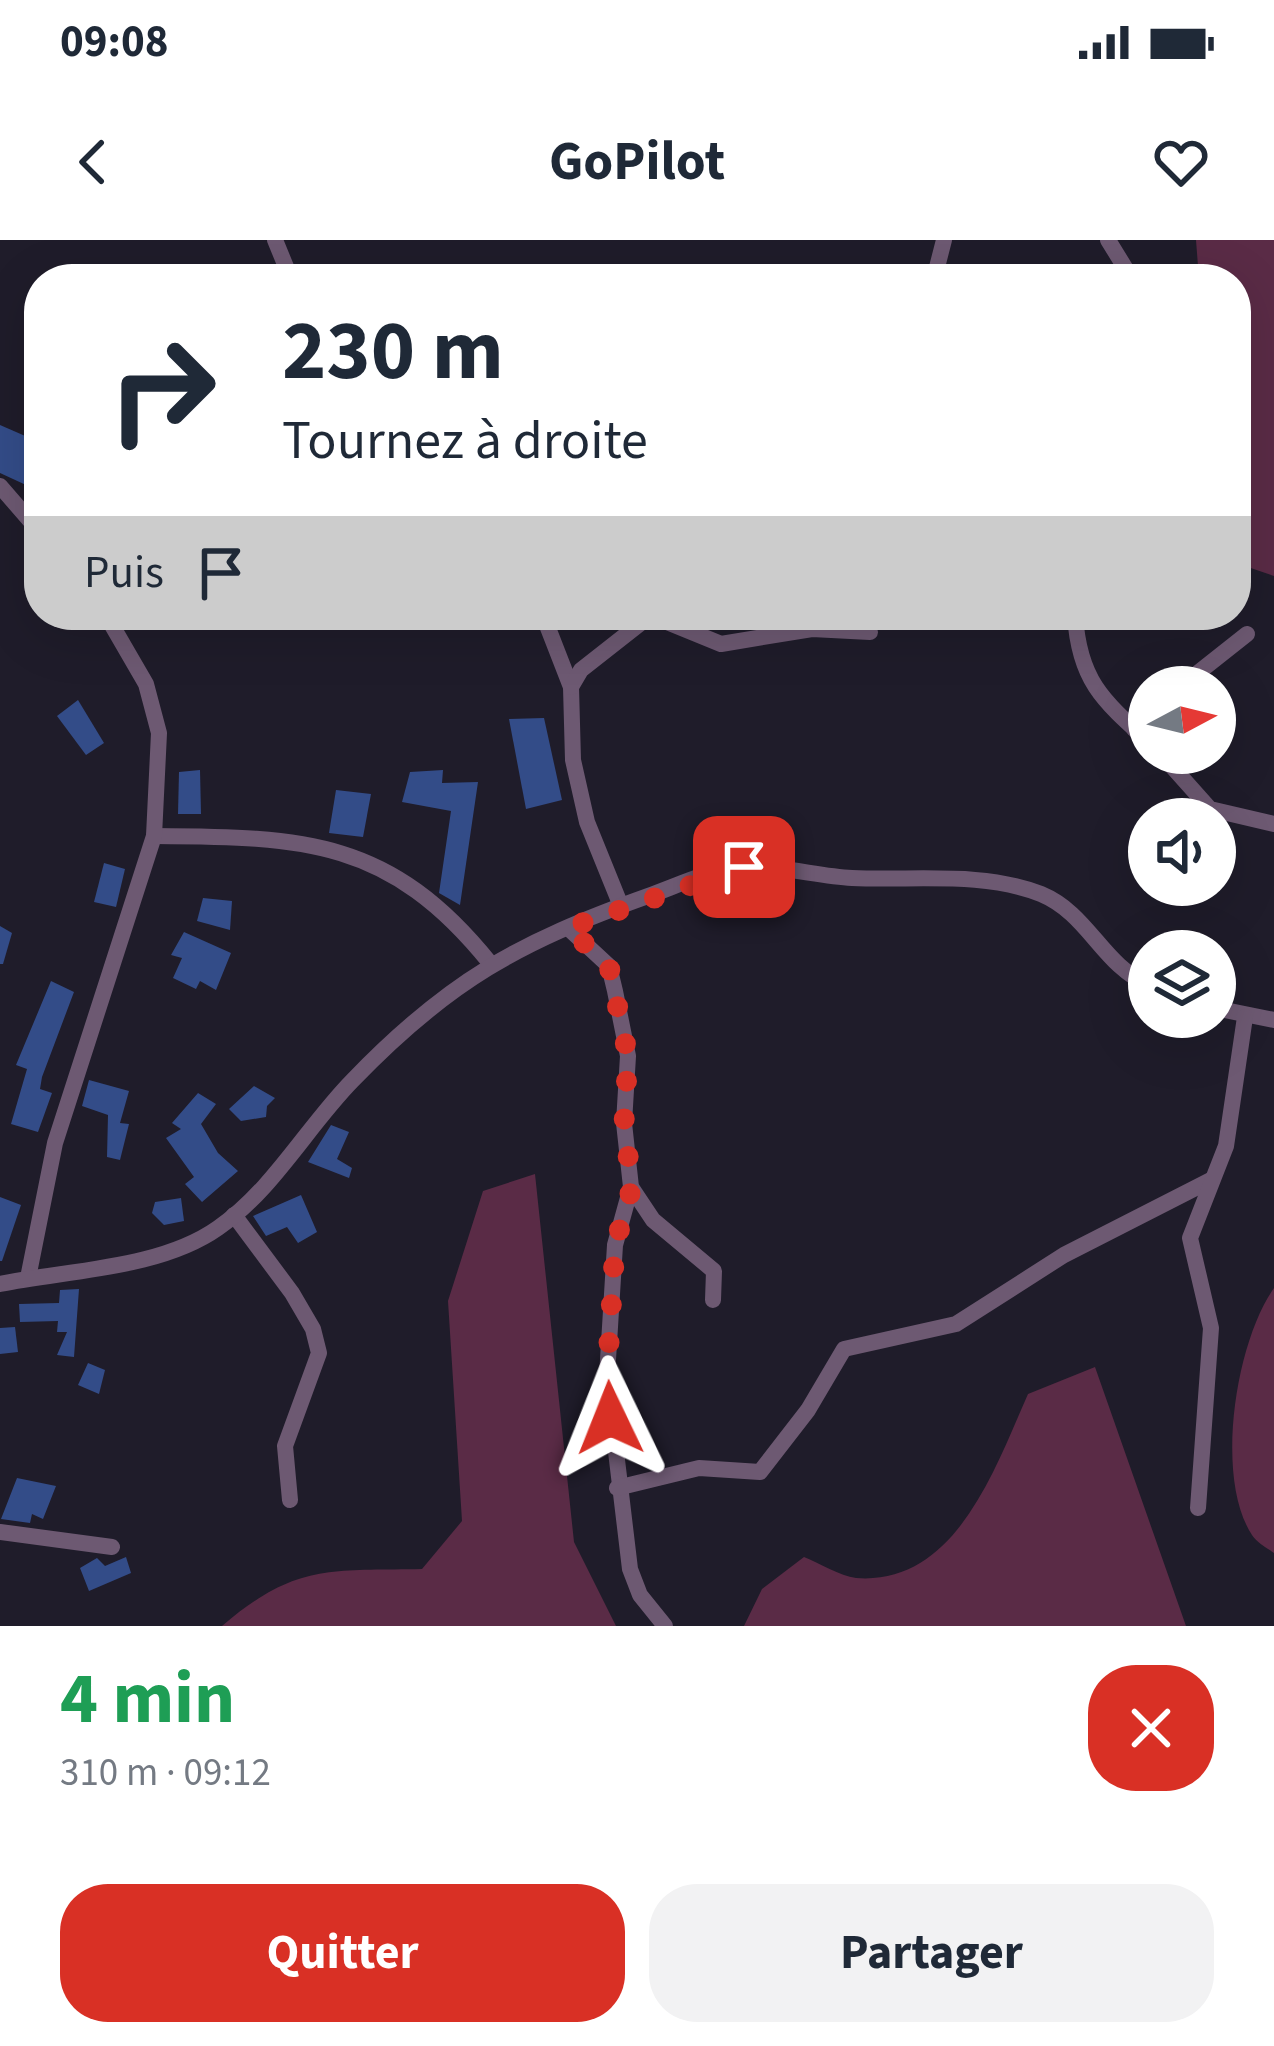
<!DOCTYPE html>
<html lang="fr">
<meta charset="utf-8">
<style>
:root{--surface:#fff;--page:#f2f2f3;--text:#1f2937;--muted:#747a83;--accent:#d93025}
body{margin:0;font-family:"Source Sans 3",sans-serif;background:var(--page);color:var(--text);height:100vh;display:flex;flex-direction:column;font-size:45px;white-space:nowrap}
*{box-sizing:border-box;margin:0}
p{font-size:39px;color:var(--muted)}
.icon{flex:none;width:66px;height:66px;fill:none;stroke:currentColor;stroke-width:2;stroke-linecap:round;stroke-linejoin:round}
.map{position:relative;height:1386px;overflow:hidden}
.drawer{display:flex;flex-direction:column;background:var(--surface);flex:1}
.drawer>*{flex:none}
.banner{position:absolute;left:24px;top:24px;width:1227px;height:366px;border-radius:48px;box-shadow:0 12px 48px #0002;background:#fff;color:var(--text);overflow:hidden}
.needle{width:78px;rotate:83deg}
.fabs{position:absolute;left:1128px;top:426px;display:grid;gap:24px}
.fabs a{display:grid;place-items:center;width:108px;height:108px;border-radius:50%;background:var(--surface);box-shadow:0 12px 48px #0002;font-size:60px}
.pin{position:absolute;display:grid;place-items:center;width:102px;height:102px;color:#fff;margin:-51px;border-radius:24px;box-shadow:0 6px 18px #0006}
.me{position:absolute;width:132px;margin:-66px;rotate:358deg;stroke-linejoin:round;filter:drop-shadow(0 0 9px #0008)}
.turn{display:flex;align-items:center;gap:42px;height:252px;padding:0 60px;font-size:54px}
.turn .icon{width:156px;height:156px;stroke-width:2.5}
.turn b{display:block;font-size:84px;line-height:102px}
.then{display:flex;align-items:center;height:114px;padding:0 60px;background:#0003;gap:24px;font-size:45px}
.round{display:grid;place-items:center;flex:none;width:126px;height:126px;border-radius:48px;background:var(--page)}
.overview{display:flex;align-items:center;justify-content:space-between;height:204px;padding:0 60px}
h1{font-size:72px;font-weight:700;line-height:90px;color:#1e9e55}
.cta{display:flex;gap:24px;margin-top:auto;padding:24px 60px}
.cta a{flex:1;height:138px;border-radius:48px;background:var(--accent);color:#fff;font-size:48px;font-weight:700;line-height:138px;text-align:center}
.cta a+a{background:var(--page);color:var(--text)}
.status{display:flex;justify-content:space-between;align-items:center;height:84px;padding:0 60px;background:var(--surface);direction:ltr}
.status svg{height:33px;fill:currentColor}
header{display:flex;justify-content:space-between;align-items:center;height:156px;padding:0 60px;background:var(--surface);font-size:54px;font-weight:700}
.map>svg:first-child{display:block}
.green{fill:#5a2b46}
.building{fill:#334c88}
.lines{fill:none;stroke-linecap:round;stroke-linejoin:round}
.minor{stroke:#6d5972;stroke-width:16}
.route{stroke:#d93025;stroke-width:21;stroke-dasharray:0 37.8}
</style>
<div class="status"><b>09:08</b><svg viewBox="0 0 49 12"><path d="M0 12V9h3v3zM5 12V6h3v6zM10 12V3h3v9zM15 12V0h3v12zM26 1h20v11H26zM47 4h2v5h-2z"/></svg></div>
<header><svg class="icon" aria-label="back" viewBox="0 0 24 24"><path d="M15 5l-7 7 7 7"/></svg>GoPilot<svg class="icon" aria-label="heart" viewBox="0 0 24 24"><path d="M12 20l-8-8c-3-5 5-10 8-4 3-6 11-1 8 4z"/></svg></header>
<div class="map">
<svg width="1274" height="1386" viewBox="0 0 1274 1386">
<rect width="100%" height="100%" fill="#1f1c2a"/>
<g class="green">
<polygon points="1196,0 1274,0 1274,336 1236,323 1236,39 1199,39"/>
<path d="M535,934L574,1302L616,1386H222C296,1323 330,1331 422,1329L462,1281L448,1061L483,951Z"/>
<path d="M1274,1048V1313C1267,1308 1256,1302 1252,1295C1214,1237 1236,1101 1274,1048Z"/>
<path d="M1095,1127L1186,1386H744L762,1349L804,1317C819,1323 840,1336 856,1338C956,1346 996,1226 1028,1154Z"/>
</g>
<g class="building">
<polygon points="0,185 39,202 39,251 0,233"/>
<polygon points="78,460 104,503 86,515 57,476"/>
<polygon points="544,478 562,560 526,569 509,479"/>
<polygon points="200,530 201,574 178,574 179,532"/>
<polygon points="443,530 442,543 478,542 460,665 439,653 451,571 402,562 410,532"/>
<polygon points="336,550 371,554 363,597 329,593"/>
<polygon points="104,623 125,629 116,667 94,662"/>
<polygon points="203,658 232,661 230,690 197,681"/>
<polygon points="0,686 12,693 3,724 0,724"/>
<polygon points="184,692 231,713 216,750 200,741 196,749 173,738 182,718 171,715"/>
<polygon points="51,741 74,752 42,837 40,849 52,853 38,892 11,884 27,829 16,825"/>
<polygon points="89,840 129,851 120,883 129,884 120,920 107,917 108,875 82,866"/>
<polygon points="254,846 275,858 267,866 266,877 241,881 229,869"/>
<polygon points="198,853 216,864 201,884 218,913 238,931 202,962 185,944 194,937 166,898 181,889 172,883"/>
<polygon points="331,885 349,892 337,919 352,928 349,938 308,922"/>
<polygon points="301,955 317,992 298,1003 287,987 266,996 253,976"/>
<polygon points="0,957 21,965 2,1021 0,1021"/>
<polygon points="181,958 184,981 164,985 152,973 155,962"/>
<polygon points="79,1049 74,1117 57,1115 67,1092 57,1092 58,1081 20,1082 19,1064 59,1063 60,1050"/>
<polygon points="15,1087 18,1112 0,1114 0,1088"/>
<polygon points="88,1123 105,1130 99,1154 78,1145"/>
<polygon points="17,1238 56,1246 43,1279 32,1274 30,1283 1,1279"/>
<polygon points="126,1317 131,1333 89,1351 80,1328 97,1318 105,1326"/>
</g>
<g class="lines">
<g class="minor">
<polyline points="275,0 291,39"/>
<polyline points="1108,0 1132,39"/>
<polyline points="934,39 944,0"/>
<polyline points="0,246 39,291"/>
<polyline points="543,375 571,447 573,520 587,582 621,666"/>
<polyline points="650,375 721,404 812,389 870,392"/>
<path d="M1075,375C1079,440 1102,460 1149,502"/>
<polyline points="571,447 581,430 651,375"/>
<polyline points="1180,447 1247,394"/>
<polyline points="1134,489 1149,474"/>
<polyline points="1160,513 1210,569 1274,584"/>
<path d="M154,596C305,597 390,599 490,723"/>
<polyline points="568,688 609,726 615,751 628,816 624,883 631,947 653,980 714,1031 713,1060"/>
<polyline points="1215,768 1274,780"/>
<polyline points="631,947 615,1005 607,1136 630,1329 640,1355 665,1386"/>
<polyline points="234,975 292,1053 313,1089 319,1113 285,1206 290,1260"/>
<polyline points="28,1038 55,903 154,596 159,493 146,444 106,375"/>
<path d="M0,1044C68,1030 160,1029 218,988C272,951 307,887 352,841C448,741 519,702 648,656C679,645 711,629 743,627C780,625 816,636 852,638C913,641 983,631 1041,654C1089,674 1102,725 1149,745"/>
<polyline points="617,1248 699,1228 760,1232 808,1170 844,1109 956,1084 1064,1015 1211,940"/>
<polyline points="1198,1268 1211,1088 1190,998 1226,906 1245,777"/>
<polyline points="0,1292 112,1307"/>
</g>
</g>
<g class="lines">
<polyline class="route" points="610,1178 607,1136 615,1005 632,947 624,883 628,816 609,726 568,688 744,627"/>
</g>
</svg>
<div class="fabs">
<a><svg class="needle" viewBox="-14 -14 28 28"><path d="M0-13l5 13h-10z" fill="#e53935"/><path d="M0 13l5-13h-10z" fill="#747a83"/></svg></a>
<a><svg class="icon" aria-label="sound" viewBox="0 0 24 24"><path d="M4 9h4l5-4v14l-5-4H4zM17 9q2 3 0 6"/></svg></a>
<a><svg class="icon" aria-label="layers" viewBox="0 0 24 24"><path d="M12 4l9 5-9 5-9-5zM3 14l9 5 9-5"/></svg></a>
</div>
<div class="pin" style="left:744px;top:627px;background:#d93025"><svg class="icon" aria-label="arrive" viewBox="0 0 24 24"><path d="M6 21V4h12l-3 4 3 4H6"/></svg></div>
<svg class="me" style="left:610px;top:1178px" viewBox="-20 -20 40 40"><path d="M0-17L14 15 0 8-14 15z" fill="#d93025" stroke="#fff" stroke-width="4"/></svg>
<div class="banner">
<div class="turn"><svg class="icon" aria-label="right" viewBox="0 0 24 24"><path d="M7 20v-9h11M14 6l5 5-5 5"/></svg><div><b>230 m</b>Tournez à droite</div></div>
<div class="then">Puis<svg class="icon" aria-label="arrive" viewBox="0 0 24 24"><path d="M6 21V4h12l-3 4 3 4H6"/></svg></div>
</div>
</div>
<section class="drawer">
<div class="overview"><div><h1>4 min</h1><p>310 m · 09:12</p></div><a class="round" style="background:#d93025;color:#fff"><svg class="icon" aria-label="close" viewBox="0 0 24 24"><path d="M6 6l12 12M18 6L6 18"/></svg></a></div>
<div class="cta"><a>Quitter</a><a>Partager</a></div>
</section>
